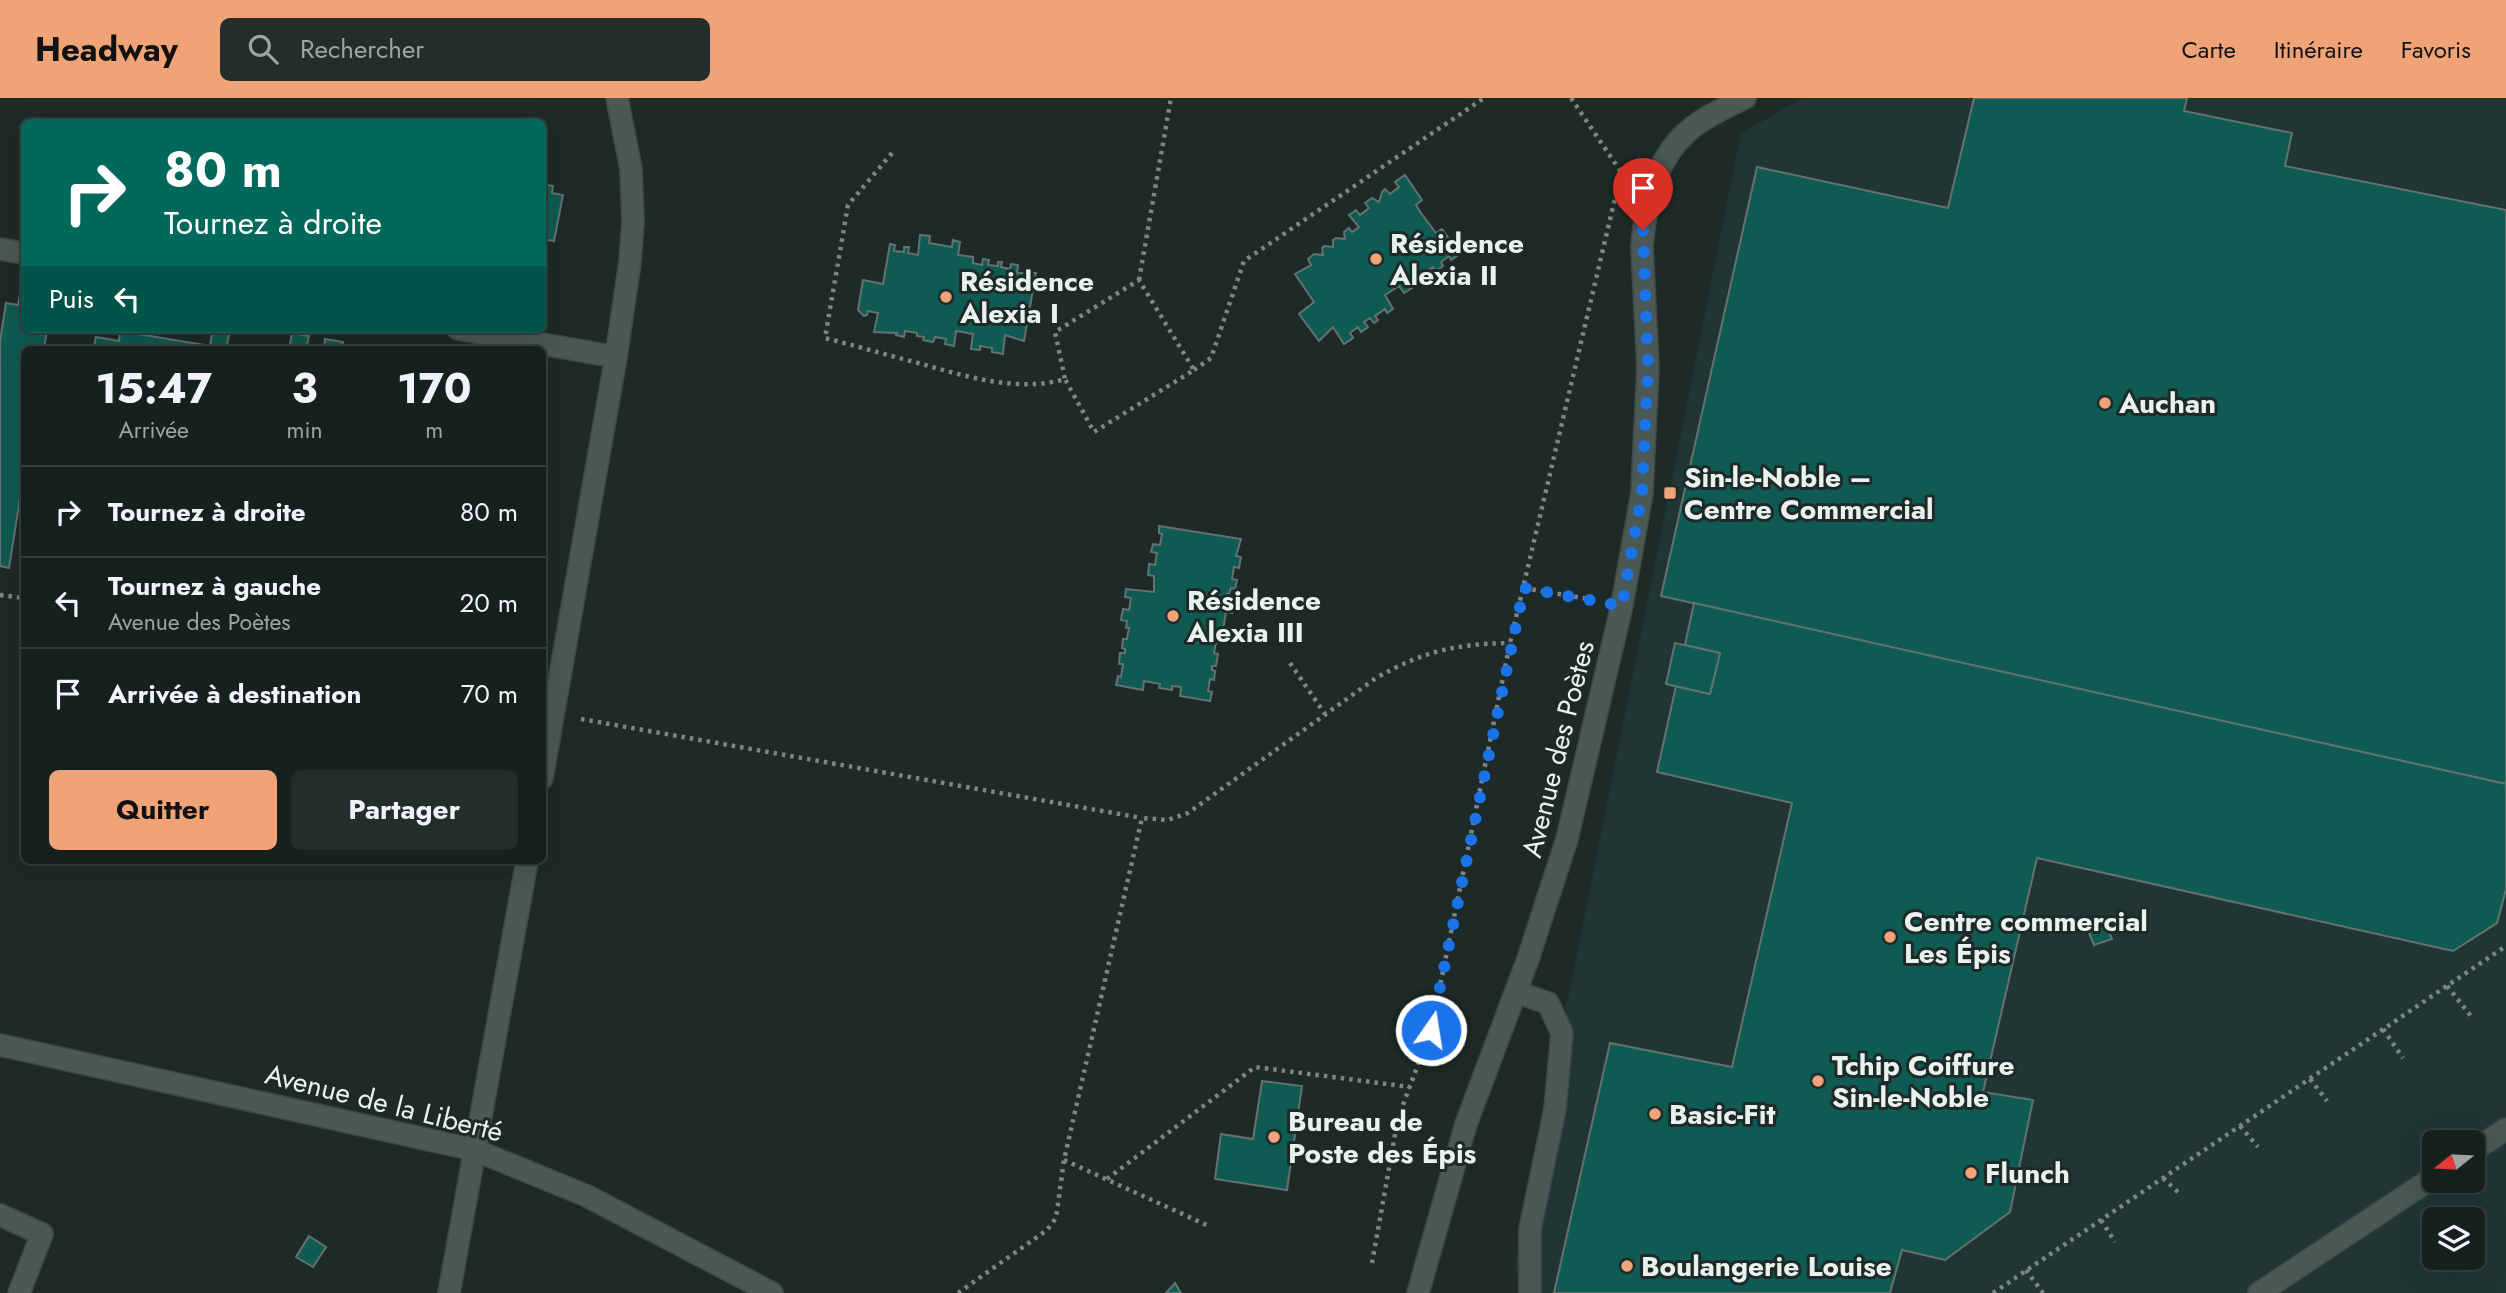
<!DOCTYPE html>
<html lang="fr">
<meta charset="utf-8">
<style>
:root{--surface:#16201e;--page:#232d2b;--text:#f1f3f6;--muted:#9ea3a4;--line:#353e3c;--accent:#efa376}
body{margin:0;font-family:Jost,sans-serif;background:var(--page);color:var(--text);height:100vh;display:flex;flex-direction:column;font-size:26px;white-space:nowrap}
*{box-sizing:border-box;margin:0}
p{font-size:23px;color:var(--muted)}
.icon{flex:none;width:38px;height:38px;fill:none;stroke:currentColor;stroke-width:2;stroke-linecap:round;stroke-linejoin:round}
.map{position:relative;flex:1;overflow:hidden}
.sheet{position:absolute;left:21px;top:248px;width:525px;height:518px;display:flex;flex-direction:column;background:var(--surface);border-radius:10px;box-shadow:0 7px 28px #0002,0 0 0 2px var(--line)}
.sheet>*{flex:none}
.top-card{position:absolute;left:21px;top:21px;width:525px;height:214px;border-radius:10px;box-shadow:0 7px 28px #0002,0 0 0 2px var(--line);background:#00695c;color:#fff;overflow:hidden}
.needle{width:46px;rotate:252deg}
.fabs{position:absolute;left:2422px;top:1032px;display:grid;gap:14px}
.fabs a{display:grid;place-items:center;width:63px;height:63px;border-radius:10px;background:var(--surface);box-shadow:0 7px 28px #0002,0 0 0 2px var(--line);font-size:35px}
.pin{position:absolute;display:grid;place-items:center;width:60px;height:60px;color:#fff;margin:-72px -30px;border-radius:50% 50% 50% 0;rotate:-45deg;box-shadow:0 0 7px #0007}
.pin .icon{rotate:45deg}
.me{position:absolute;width:77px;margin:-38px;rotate:13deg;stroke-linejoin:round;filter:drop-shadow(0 0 5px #0008)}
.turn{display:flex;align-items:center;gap:24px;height:147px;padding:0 28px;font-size:32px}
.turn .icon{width:91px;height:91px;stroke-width:2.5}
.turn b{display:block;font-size:49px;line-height:60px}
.then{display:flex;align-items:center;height:66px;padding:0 28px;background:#0003;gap:14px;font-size:26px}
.eta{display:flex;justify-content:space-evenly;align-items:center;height:119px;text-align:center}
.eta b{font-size:42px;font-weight:700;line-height:49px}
.button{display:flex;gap:14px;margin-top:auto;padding:14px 28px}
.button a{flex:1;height:80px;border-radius:10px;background:var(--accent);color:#111;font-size:28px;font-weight:700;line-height:80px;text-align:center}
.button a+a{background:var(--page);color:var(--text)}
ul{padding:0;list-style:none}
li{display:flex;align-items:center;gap:21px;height:91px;padding:0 28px;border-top:2px solid var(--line)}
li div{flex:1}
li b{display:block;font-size:26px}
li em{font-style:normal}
header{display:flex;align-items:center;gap:42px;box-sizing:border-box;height:98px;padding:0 35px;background:var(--accent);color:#111}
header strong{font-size:33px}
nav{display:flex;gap:38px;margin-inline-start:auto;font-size:24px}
.search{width:490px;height:63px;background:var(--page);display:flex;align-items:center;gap:18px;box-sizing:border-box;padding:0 24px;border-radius:10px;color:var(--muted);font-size:26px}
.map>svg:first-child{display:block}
.built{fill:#213633;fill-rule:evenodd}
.building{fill:#0f5a52;stroke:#63726f;stroke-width:2}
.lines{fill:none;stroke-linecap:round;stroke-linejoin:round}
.minor-casing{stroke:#3d4847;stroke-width:24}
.path{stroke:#7c8684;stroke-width:4.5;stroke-dasharray:3.5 5;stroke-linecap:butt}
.minor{stroke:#4a5856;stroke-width:21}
.route{stroke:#1a73e8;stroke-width:12;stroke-dasharray:0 21.6}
.poi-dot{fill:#efa376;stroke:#1d2a28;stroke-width:2.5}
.labels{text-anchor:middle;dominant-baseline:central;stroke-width:6;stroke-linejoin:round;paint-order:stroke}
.poi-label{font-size:28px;font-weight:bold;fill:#eaf2f0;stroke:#1d2a28;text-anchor:start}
.street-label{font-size:28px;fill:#eaf2f0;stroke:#1d2a28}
</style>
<header>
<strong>Headway</strong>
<div class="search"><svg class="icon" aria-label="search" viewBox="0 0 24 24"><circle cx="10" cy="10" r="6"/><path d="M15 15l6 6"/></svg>Rechercher</div>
<nav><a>Carte</a><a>Itinéraire</a><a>Favoris</a></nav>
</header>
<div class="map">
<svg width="2506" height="1195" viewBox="0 0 2506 1195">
<rect width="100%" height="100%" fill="#1d2a28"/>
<path class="built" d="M1803,0H2506V1195H1530L1514,1171L1741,35ZM2434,1045H2473V1083H2434ZM2434,1122H2473V1160H2434Z"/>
<g class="building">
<polygon points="1974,0 2187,0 2184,13 2292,35 2285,68 2506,112 2506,686 1661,498 1757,69 1948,110"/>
<polygon points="1405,77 1422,102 1416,107 1421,115 1436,135 1442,131 1460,156 1451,162 1449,158 1441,164 1443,168 1436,173 1433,169 1425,175 1428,179 1420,184 1417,181 1409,186 1412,190 1404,195 1399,188 1385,197 1393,211 1387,215 1385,211 1375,218 1378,222 1374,225 1370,220 1364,224 1368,229 1361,234 1358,229 1350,235 1353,240 1344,246 1333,229 1319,243 1299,216 1314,204 1295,176 1311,167 1308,161 1314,156 1323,157 1322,150 1324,148 1333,149 1333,142 1336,140 1345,141 1344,134 1349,130 1352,134 1359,129 1349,117 1356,112 1360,117 1369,110 1365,105 1372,100 1379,104 1382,94 1385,91 1390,96 1399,89 1395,84"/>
<polygon points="542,86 553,88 552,95 563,97 554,143 542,141"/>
<polygon points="920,137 930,138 929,145 952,149 953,142 960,144 958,157 973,159 973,165 982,167 983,161 989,162 988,167 998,168 998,164 1002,164 1001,169 1010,171 1011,166 1018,167 1017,175 1036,175 1024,243 1005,237 1003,256 992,254 992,250 980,248 980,252 971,251 973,236 956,233 954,248 945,246 946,241 935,239 933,244 923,242 924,239 917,238 917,235 905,233 904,239 896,237 897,235 874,234 878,215 868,213 867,217 864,218 858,212 863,182 883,186 890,146 895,147 894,153 904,154 904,149 909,149 908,155 918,157"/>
<polygon points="21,191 24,192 24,231 47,231 44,252 24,252 24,375 9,470 0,468 0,243 6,205 18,207"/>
<polygon points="213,231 230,231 226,252 209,252"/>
<polygon points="120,233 205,247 204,252 93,252 96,239 119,243"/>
<polygon points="292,235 309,238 306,252 289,252"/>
<polygon points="325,241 343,244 342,252 324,252"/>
<polygon points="1159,428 1241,441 1236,458 1241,459 1239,470 1234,469 1232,481 1237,482 1235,491 1231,490 1229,496 1226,496 1224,508 1232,509 1232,515 1226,514 1223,532 1228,532 1227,541 1220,540 1219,545 1216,544 1214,555 1218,556 1216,568 1212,568 1212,572 1215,573 1214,582 1210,581 1208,593 1212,594 1210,603 1180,598 1181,589 1172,588 1172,592 1159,590 1160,586 1144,583 1143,592 1116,587 1118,578 1121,579 1123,566 1119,566 1120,555 1125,555 1125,551 1122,550 1123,541 1127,541 1129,530 1126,530 1127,523 1121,522 1123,511 1129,512 1131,500 1125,499 1126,491 1154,494 1154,478 1148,477 1149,466 1155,467 1157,455 1151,454 1153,446 1160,447 1162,436 1159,435"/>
<polygon points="1694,505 2506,686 2506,791 2497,825 2453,853 2037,760 1983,994 2033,1002 2010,1114 1945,1162 1902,1152 1890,1195 1554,1195 1610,945 1732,969 1792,705 1657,674 1676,588 1710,596 1720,555 1685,547"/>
<polygon points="1675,545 1720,555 1710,596 1666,586"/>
<polygon points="2107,829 2112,841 2094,847 2089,835"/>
<polygon points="1262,983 1302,988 1287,1092 1215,1081 1221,1036 1253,1041"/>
<polygon points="309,1138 326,1149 313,1169 296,1159"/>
<polygon points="1175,1185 1181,1195 1166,1195"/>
</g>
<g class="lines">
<g class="minor-casing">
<g id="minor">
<polyline points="0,151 24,155"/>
<polyline points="458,231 616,259"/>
<polyline points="542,680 616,259 630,164 633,124 631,71 617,0"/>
<polyline points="1516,894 1548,905 1562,935 1555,1011 1530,1131 1530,1195"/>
<polyline points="0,947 475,1052 587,1098 772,1195"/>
<polyline points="2473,1053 2506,1031"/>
<polyline points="0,1117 42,1136 19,1195"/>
<polyline points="449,1195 527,763"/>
<path d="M1418,1195L1466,1026L1528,861L1567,741L1622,507L1642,395L1644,351L1648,270L1642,149C1645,108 1655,62 1687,34C1704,19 1725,10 1745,0"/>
<polyline points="2259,1195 2434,1079"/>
</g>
</g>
<g class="path">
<polyline points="1571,0 1623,77"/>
<path d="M892,55L848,107L825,240C856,248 887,257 918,265C965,278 1017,295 1065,281L1094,334L1194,272L1139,182L1055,234L1065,281"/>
<polyline points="1139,182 1171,0"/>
<polyline points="1194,272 1211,260 1244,163 1484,0"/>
<polyline points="1524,490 1594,502"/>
<polyline points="0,497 24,500"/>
<polyline points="1290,565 1325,616"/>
<polyline points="581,621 1142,720"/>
<polyline points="2447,888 2471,918"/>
<polyline points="2383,931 2403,960"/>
<polyline points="2310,981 2327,1003"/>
<polyline points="2240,1028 2258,1049"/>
<polyline points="1064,1062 1211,1129"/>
<polyline points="2163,1080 2180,1096"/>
<polyline points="1107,1081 1255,969 1410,989"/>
<polyline points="2101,1122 2115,1144"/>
<polyline points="1372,1165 1398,1020 1431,932 1510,545 1621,75"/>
<polyline points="2026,1172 2043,1195"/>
<path d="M958,1195L1047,1132L1056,1120L1064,1062L1142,720L1168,722L1188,715L1376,580C1424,553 1455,546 1510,545"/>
<polyline points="1993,1195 2506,848"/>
</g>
<use href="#minor" class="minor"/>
</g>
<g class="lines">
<polyline class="route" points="1431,932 1524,490 1622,508 1642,395 1644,351 1648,271 1643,132"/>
</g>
<g class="poi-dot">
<circle cx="1376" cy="161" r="7"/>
<circle cx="946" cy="199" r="7"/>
<circle cx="2105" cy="305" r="7"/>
<rect x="1663" y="388" width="14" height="14" rx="3.5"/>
<circle cx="1173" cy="518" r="7"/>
<circle cx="1890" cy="839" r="7"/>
<circle cx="1818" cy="983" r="7"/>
<circle cx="1655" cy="1016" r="7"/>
<circle cx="1274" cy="1039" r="7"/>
<circle cx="1971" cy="1075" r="7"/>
<circle cx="1627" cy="1168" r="7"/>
</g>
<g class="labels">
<g class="poi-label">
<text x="1390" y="145">Résidence<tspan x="1390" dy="32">Alexia II</tspan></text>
<text x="960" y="183">Résidence<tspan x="960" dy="32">Alexia I</tspan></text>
<text x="2119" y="305">Auchan</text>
<text x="1684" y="379">Sin-le-Noble –<tspan x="1684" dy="32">Centre Commercial</tspan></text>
<text x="1187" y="502">Résidence<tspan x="1187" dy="32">Alexia III</tspan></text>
<text x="1904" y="823">Centre commercial<tspan x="1904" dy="32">Les Épis</tspan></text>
<text x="1832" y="967">Tchip Coiffure<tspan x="1832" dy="32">Sin-le-Noble</tspan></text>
<text x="1669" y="1016">Basic-Fit</text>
<text x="1288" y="1023">Bureau de<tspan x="1288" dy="32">Poste des Épis</tspan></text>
<text x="1985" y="1075">Flunch</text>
<text x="1641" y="1168">Boulangerie Louise</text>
</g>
<g class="street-label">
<text transform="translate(1558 651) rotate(-76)">Avenue des Poètes</text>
<text transform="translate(384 1005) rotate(14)">Avenue de la Liberté</text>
</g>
</g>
</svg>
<div class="fabs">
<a><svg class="needle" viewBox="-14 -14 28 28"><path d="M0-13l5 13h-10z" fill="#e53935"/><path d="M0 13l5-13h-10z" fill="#9ea3a4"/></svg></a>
<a><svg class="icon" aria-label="layers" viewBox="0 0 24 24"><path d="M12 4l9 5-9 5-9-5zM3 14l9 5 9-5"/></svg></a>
</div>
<div class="pin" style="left:1643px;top:132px;background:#d93025"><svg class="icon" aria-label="arrive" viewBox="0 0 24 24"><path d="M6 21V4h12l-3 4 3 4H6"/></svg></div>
<svg class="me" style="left:1431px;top:932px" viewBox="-20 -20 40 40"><circle r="17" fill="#1a73e8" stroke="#fff" stroke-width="3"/><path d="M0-11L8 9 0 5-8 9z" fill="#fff"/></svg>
<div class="top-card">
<div class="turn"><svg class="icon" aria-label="right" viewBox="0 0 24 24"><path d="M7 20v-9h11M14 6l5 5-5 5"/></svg><div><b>80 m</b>Tournez à droite</div></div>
<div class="then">Puis<svg class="icon" aria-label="left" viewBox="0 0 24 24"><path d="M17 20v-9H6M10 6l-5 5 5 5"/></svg></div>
</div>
<section class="sheet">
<div class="eta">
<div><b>15:47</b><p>Arrivée</p></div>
<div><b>3</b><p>min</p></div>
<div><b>170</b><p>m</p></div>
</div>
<ul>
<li><svg class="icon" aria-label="right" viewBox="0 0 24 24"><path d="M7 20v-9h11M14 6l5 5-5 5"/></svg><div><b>Tournez à droite</b></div><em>80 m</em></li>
<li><svg class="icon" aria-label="left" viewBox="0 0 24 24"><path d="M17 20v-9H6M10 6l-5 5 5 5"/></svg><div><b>Tournez à gauche</b><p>Avenue des Poètes</p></div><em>20 m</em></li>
<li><svg class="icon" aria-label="arrive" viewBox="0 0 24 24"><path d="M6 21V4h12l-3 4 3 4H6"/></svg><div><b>Arrivée à destination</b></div><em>70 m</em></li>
</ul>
<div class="button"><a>Quitter</a><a>Partager</a></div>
</section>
</div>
